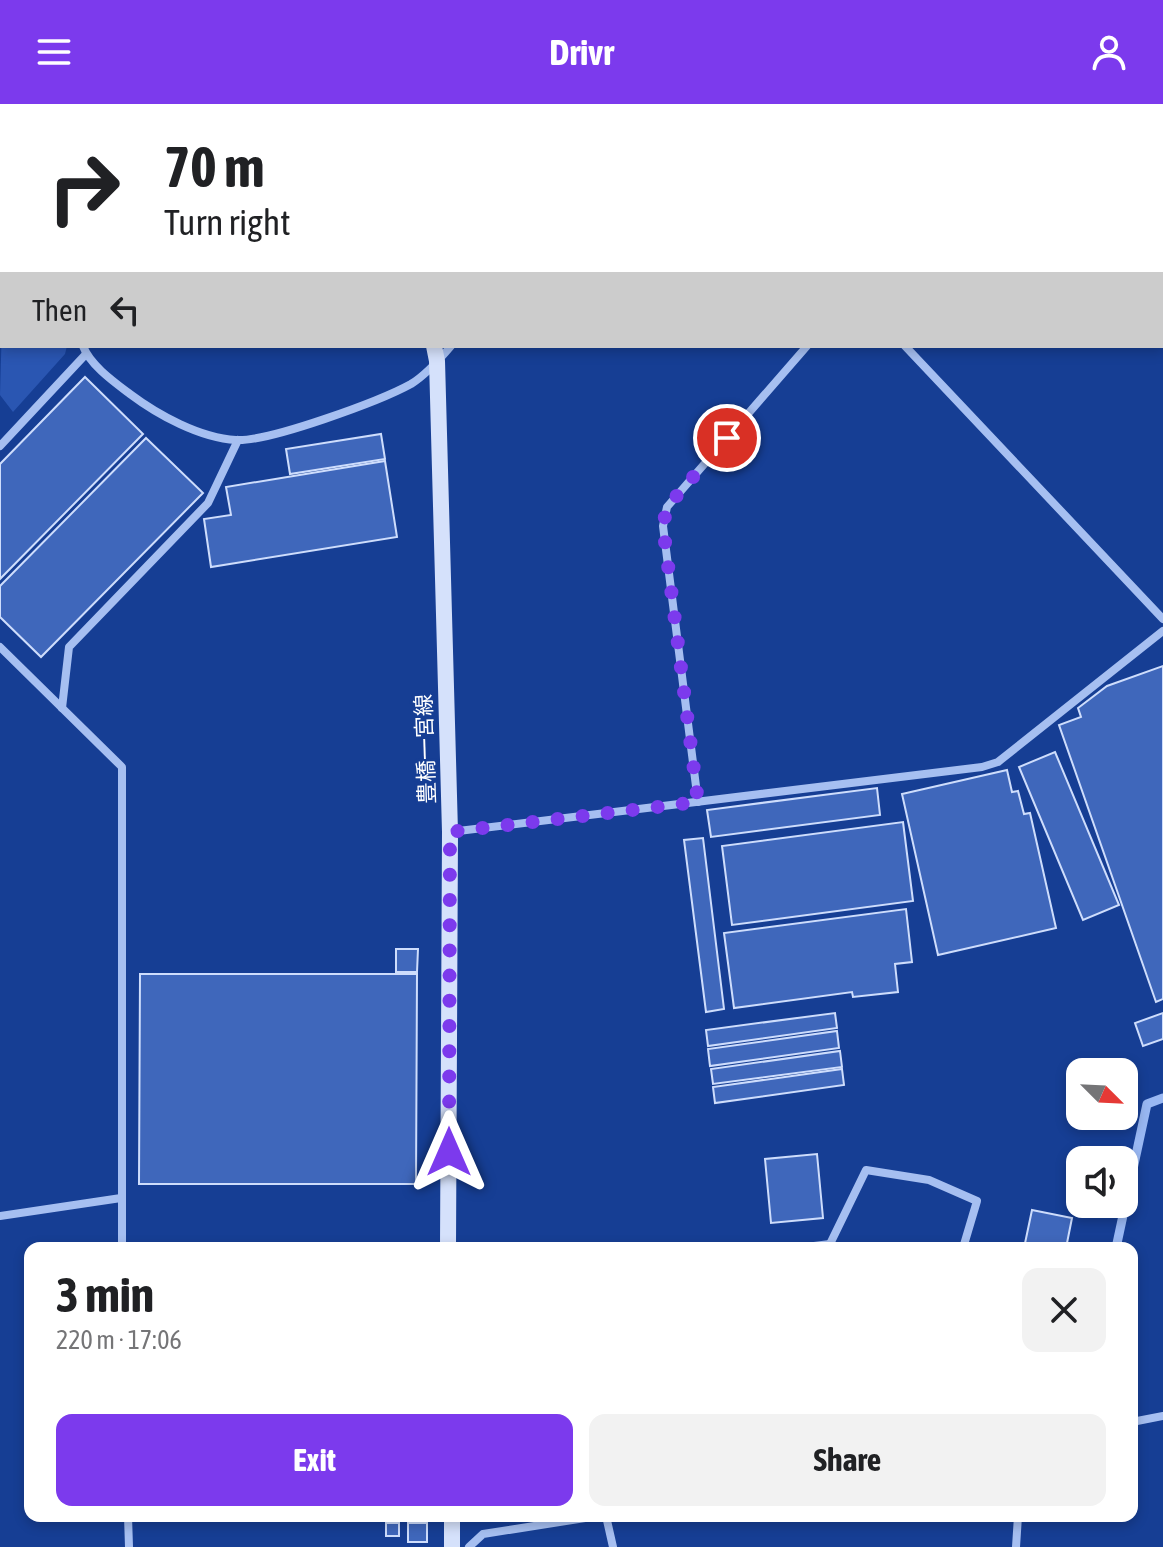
<!DOCTYPE html>
<meta charset="utf-8">
<style>
:root{--surface:#fff;--page:#f2f2f2;--text:#202124;--muted:#757577;--accent:#7c3aed}
body{margin:0;font-family:"Asap Condensed","Noto Sans JP",sans-serif;background:var(--page);color:var(--text);height:100vh;display:flex;flex-direction:column;font-size:30px;white-space:nowrap}
*{box-sizing:border-box;margin:0}
p{font-size:26px;color:var(--muted)}
.icon{flex:none;width:44px;height:44px;fill:none;stroke:currentColor;stroke-width:2;stroke-linecap:round;stroke-linejoin:round}
.map{position:relative;flex:1;overflow:hidden}
.sheet{position:absolute;left:24px;top:1138px;width:1114px;height:280px;display:flex;flex-direction:column;background:var(--surface);border-radius:16px;box-shadow:0 4px 12px #0003}
.sheet>*{flex:none}
.top-card{position:absolute;left:0px;top:0px;width:1164px;height:244px;box-shadow:0 4px 12px #0003;background:#fff;color:var(--text);overflow:hidden}
.needle{width:52px;rotate:114deg}
.buttons{position:absolute;left:1066px;top:954px;display:grid;gap:16px}
.buttons a{display:grid;place-items:center;width:72px;height:72px;border-radius:16px;background:var(--surface);box-shadow:0 4px 12px #0003;font-size:40px}
.pin{position:absolute;display:grid;place-items:center;width:68px;height:68px;color:#fff;margin:-34px;border:4px solid #fff;border-radius:50%;box-shadow:0 2px 8px #0007}
.me{position:absolute;width:88px;margin:-44px;rotate:0deg;stroke-linejoin:round;filter:drop-shadow(0 0 6px #0008)}
.turn{display:flex;align-items:center;gap:28px;height:168px;padding:0 32px;font-size:36px}
.turn .icon{width:104px;height:104px;stroke-width:2.5}
.turn b{display:block;font-size:56px;line-height:68px}
.then{display:flex;align-items:center;height:76px;padding:0 32px;background:#0003;gap:16px;font-size:30px}
.round{display:grid;place-items:center;flex:none;width:84px;height:84px;border-radius:16px;background:var(--page)}
.overview{display:flex;align-items:center;justify-content:space-between;height:136px;padding:0 32px}
h1{font-size:48px;font-weight:700;line-height:60px}
.primary-button{display:flex;gap:16px;margin-top:auto;padding:16px 32px}
.primary-button a{flex:1;height:92px;border-radius:16px;background:var(--accent);color:#fff;font-size:32px;font-weight:700;line-height:92px;text-align:center}
.primary-button a+a{background:var(--page);color:var(--text)}
header{display:flex;justify-content:space-between;align-items:center;height:104px;padding:0 32px;background:var(--accent);color:#fff;font-size:36px;font-weight:700}
.map>svg:first-child{display:block}
.green{fill:#2a56b2}
.lines{fill:none;stroke-linecap:round;stroke-linejoin:round}
.stream{stroke:#99b8f3;stroke-width:9}
.building{fill:#3f67bb;stroke:#ceddfc;stroke-width:2}
.street{stroke:#a6bff1;stroke-width:8}
.secondary{stroke:#d5e1fb;stroke-width:16}
.route{stroke:#7c3aed;stroke-width:14;stroke-dasharray:0 25.2}
.labels{text-anchor:middle;dominant-baseline:central;stroke-width:6;stroke-linejoin:round;paint-order:stroke}
.street-label{font-size:22px;fill:#fff;stroke:#163e94}
</style>
<header><svg class="icon" aria-label="menu" viewBox="0 0 24 24"><path d="M4 6h16M4 12h16M4 18h16"/></svg>Drivr<svg class="icon" aria-label="person" viewBox="0 0 24 24"><circle cx="12" cy="8" r="4"/><path d="M4 21q1-7 8-7t8 7"/></svg></header>
<div class="map">
<svg width="1163" height="1443" viewBox="0 0 1163 1443">
<rect width="100%" height="100%" fill="#163e94"/>
<g class="green">
<polygon points="0,86 2,91 0,214"/>
<polygon points="2,218 2,242 67,242 65,250 13,308 0,291"/>
</g>
<g class="lines">
<polyline class="stream" points="1116,1144 1147,1000 1163,994"/>
</g>
<g class="building">
<polygon points="920,0 1010,0 922,2"/>
<polygon points="85,273 143,330 0,475 0,360"/>
<polygon points="381,330 385,355 290,370 286,345"/>
<polygon points="146,334 203,389 41,553 0,513 0,482"/>
<polygon points="385,357 397,433 211,463 204,415 231,411 226,383"/>
<polygon points="1163,562 1163,895 1156,898 1059,621 1081,613 1078,604 1107,582"/>
<polygon points="1055,648 1119,801 1083,816 1019,663"/>
<polygon points="1007,666 1012,688 1018,687 1024,710 1030,709 1056,824 938,851 902,690"/>
<polygon points="877,684 880,711 711,733 707,706"/>
<polygon points="903,718 913,797 732,821 722,742"/>
<polygon points="703,734 724,905 706,908 684,736"/>
<polygon points="906,805 912,858 895,860 898,888 853,893 852,888 734,904 724,829"/>
<polygon points="396,845 418,845 417,868 396,868"/>
<polygon points="140,870 417,870 416,1080 139,1080"/>
<polygon points="835,909 837,924 708,942 706,926"/>
<polygon points="1163,909 1163,935 1143,942 1135,919"/>
<polygon points="837,927 839,944 710,962 708,945"/>
<polygon points="840,947 842,963 713,980 711,965"/>
<polygon points="842,965 844,981 715,999 713,983"/>
<polygon points="817,1050 823,1114 771,1119 765,1055"/>
<polygon points="1032,1106 1072,1114 1066,1144 1024,1144"/>
<rect x="386" y="1412" width="41" height="5"/>
<rect x="386" y="1419" width="13" height="13"/>
<rect x="408" y="1419" width="19" height="19"/>
</g>
<g class="lines">
<g class="street">
<polyline points="661,0 663,2"/>
<polyline points="1149,0 1151,2"/>
<polyline points="321,2 324,0"/>
<polyline points="651,2 652,0"/>
<polyline points="1030,2 1032,0"/>
<polyline points="1162,15 1163,16"/>
<polyline points="0,53 2,56"/>
<polyline points="0,66 2,63"/>
<path d="M83,242C90,261 114,278 130,290C158,311 200,334 236,336C269,338 380,297 411,280C426,271 440,255 451,242"/>
<polyline points="905,242 1163,515"/>
<polyline points="0,342 86,250"/>
<polyline points="0,543 122,663 122,1144"/>
<polyline points="62,604 69,543 208,399 238,336"/>
<polyline points="698,698 663,422 667,403 807,242"/>
<polyline points="450,728 982,663 998,658 1163,527"/>
<polyline points="0,1112 121,1094"/>
<polyline points="830,1140 866,1066 929,1076 977,1097 963,1144"/>
<polyline points="798,1144 830,1140 835,1144"/>
<polyline points="1132,1318 1163,1312"/>
<polyline points="128,1412 129,1443"/>
<polyline points="606,1412 613,1443"/>
<polyline points="469,1443 483,1430 598,1412"/>
<polyline points="1016,1443 1018,1412"/>
</g>
<g class="secondary">
<polyline points="381,0 381,2"/>
<polyline points="434,242 437,257 450,728 448,1144"/>
<polyline points="452,1412 452,1443"/>
</g>
</g>
<g class="lines">
<polyline class="route" points="449,1048 450,728 698,698 663,422 667,403 727,334"/>
</g>
<g class="labels">
<g class="street-label">
<text transform="translate(425 645) rotate(-92)">豊橋一宮線</text>
</g>
</g>
</svg>
<div class="buttons">
<a><svg class="needle" viewBox="-14 -14 28 28"><path d="M0-13l5 13h-10z" fill="#e53935"/><path d="M0 13l5-13h-10z" fill="#757577"/></svg></a>
<a><svg class="icon" aria-label="sound" viewBox="0 0 24 24"><path d="M4 9h4l5-4v14l-5-4H4zM17 9q2 3 0 6"/></svg></a>
</div>
<div class="pin" style="left:727px;top:334px;background:#d93025"><svg class="icon" aria-label="arrive" viewBox="0 0 24 24"><path d="M6 21V4h12l-3 4 3 4H6"/></svg></div>
<svg class="me" style="left:449px;top:1048px" viewBox="-20 -20 40 40"><path d="M0-17L14 15 0 8-14 15z" fill="#7c3aed" stroke="#fff" stroke-width="4"/></svg>
<div class="top-card">
<div class="turn"><svg class="icon" aria-label="right" viewBox="0 0 24 24"><path d="M7 20v-9h11M14 6l5 5-5 5"/></svg><div><b>70 m</b>Turn right</div></div>
<div class="then">Then<svg class="icon" aria-label="left" viewBox="0 0 24 24"><path d="M17 20v-9H6M10 6l-5 5 5 5"/></svg></div>
</div>
<section class="sheet">
<div class="overview"><div><h1>3 min</h1><p>220 m · 17:06</p></div><a class="round"><svg class="icon" aria-label="close" viewBox="0 0 24 24"><path d="M6 6l12 12M18 6L6 18"/></svg></a></div>
<div class="primary-button"><a>Exit</a><a>Share</a></div>
</section>
</div>
